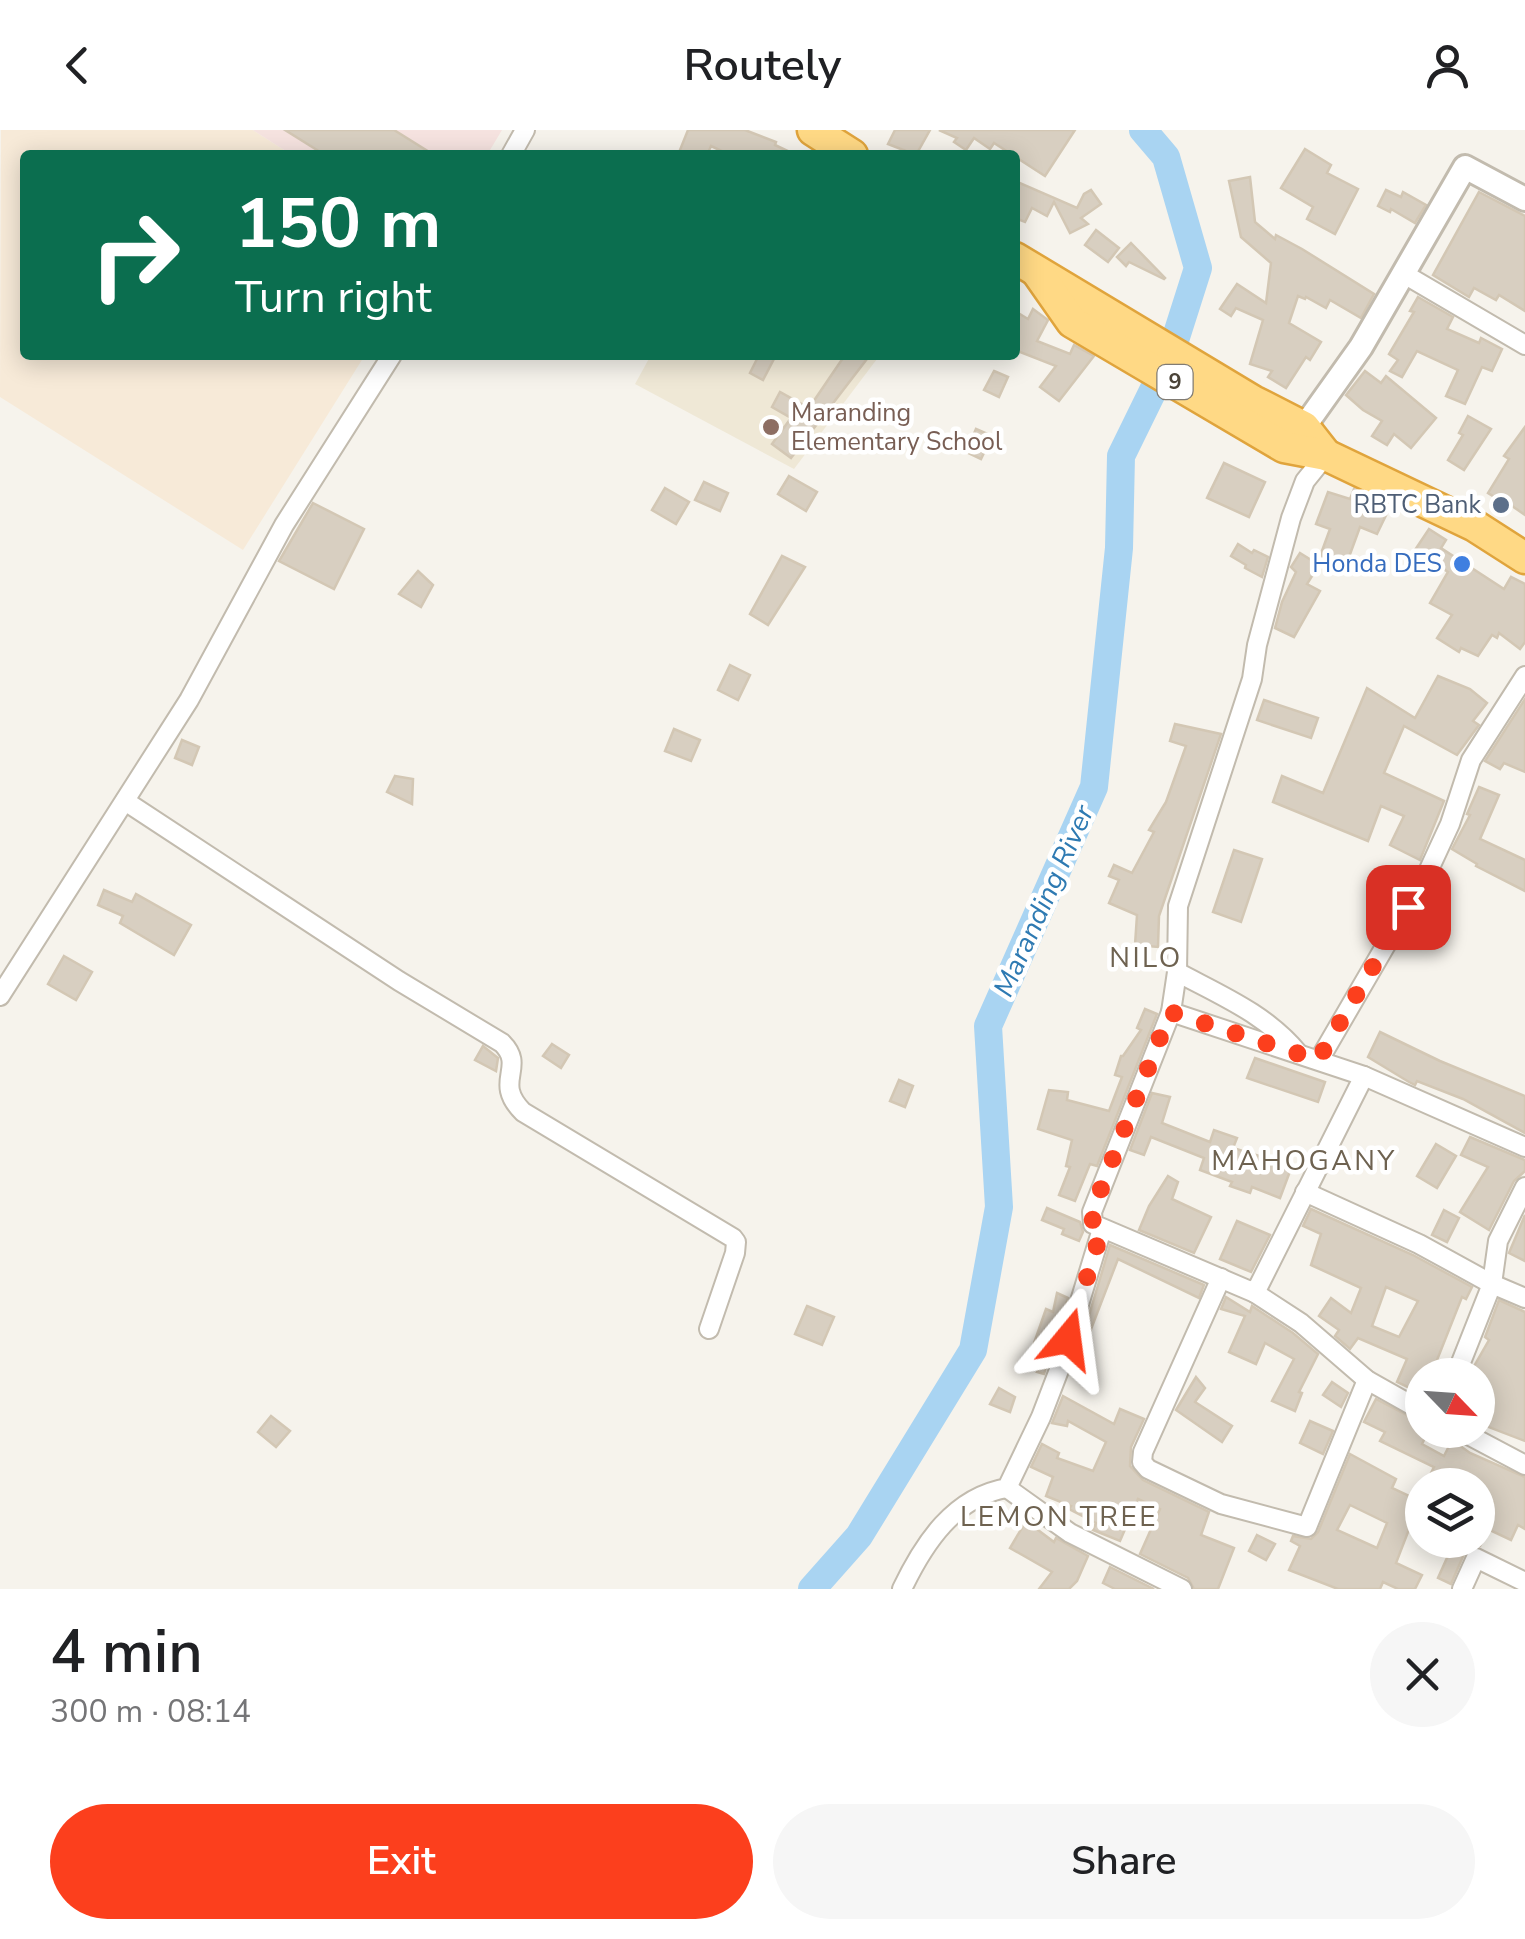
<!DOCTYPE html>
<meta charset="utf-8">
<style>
:root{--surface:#fff;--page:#f6f6f6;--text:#202124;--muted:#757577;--accent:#fc3f1d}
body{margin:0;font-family:"Nunito Sans",sans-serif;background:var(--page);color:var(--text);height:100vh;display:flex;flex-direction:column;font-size:38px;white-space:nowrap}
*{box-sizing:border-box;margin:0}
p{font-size:32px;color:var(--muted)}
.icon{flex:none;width:55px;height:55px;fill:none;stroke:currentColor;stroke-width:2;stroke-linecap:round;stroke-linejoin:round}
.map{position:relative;height:1459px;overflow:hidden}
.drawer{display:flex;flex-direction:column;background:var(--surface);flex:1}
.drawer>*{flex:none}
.banner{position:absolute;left:20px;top:20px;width:1000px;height:210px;border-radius:10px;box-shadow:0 5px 25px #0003;background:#0b6e4f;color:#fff;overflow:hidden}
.needle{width:65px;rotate:115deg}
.fabs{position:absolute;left:1405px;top:1228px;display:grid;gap:20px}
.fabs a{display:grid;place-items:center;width:90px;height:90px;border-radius:50%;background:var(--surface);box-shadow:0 5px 25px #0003;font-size:50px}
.pin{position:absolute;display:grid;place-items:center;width:85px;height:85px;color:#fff;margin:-42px;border-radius:20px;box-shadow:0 5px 15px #0006}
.me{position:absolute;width:110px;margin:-55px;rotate:16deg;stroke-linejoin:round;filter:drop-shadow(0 0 8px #0008)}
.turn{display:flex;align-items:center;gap:35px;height:210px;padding:0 50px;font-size:45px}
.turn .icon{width:130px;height:130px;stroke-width:2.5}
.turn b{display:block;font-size:70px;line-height:85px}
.round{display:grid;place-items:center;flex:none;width:105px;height:105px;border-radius:52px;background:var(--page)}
.headline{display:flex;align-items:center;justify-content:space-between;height:170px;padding:0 50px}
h1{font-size:60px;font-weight:600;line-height:75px}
.primary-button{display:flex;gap:20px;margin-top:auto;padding:20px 50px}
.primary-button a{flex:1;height:115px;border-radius:60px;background:var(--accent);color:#fff;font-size:40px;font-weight:600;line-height:115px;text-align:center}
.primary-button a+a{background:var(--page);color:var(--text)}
header{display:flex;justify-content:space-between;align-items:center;height:130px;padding:0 50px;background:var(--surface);font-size:45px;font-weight:600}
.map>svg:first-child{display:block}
.commercial{fill:#f7ead8}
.education{fill:#efe8d6}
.medical{fill:#f6e3e0}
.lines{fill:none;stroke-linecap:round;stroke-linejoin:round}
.river{stroke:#a9d4f2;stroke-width:28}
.building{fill:#d8cfc1;stroke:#d3c7b4;stroke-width:2.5;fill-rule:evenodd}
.minor-casing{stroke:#c2bbae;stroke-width:22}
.tertiary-casing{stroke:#c2bbae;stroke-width:28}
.trunk-casing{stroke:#e0a43c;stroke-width:35}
.minor{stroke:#fff;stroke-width:18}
.tertiary{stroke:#fff;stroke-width:22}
.trunk{stroke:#ffd985;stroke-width:30}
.route{stroke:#fc3f1d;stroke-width:18;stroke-dasharray:0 32.4}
.education-dot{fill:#8d6e63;stroke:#fff;stroke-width:4}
.service-dot{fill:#5c6f8a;stroke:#fff;stroke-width:4}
.shop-dot{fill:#3f7fe0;stroke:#fff;stroke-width:4}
.labels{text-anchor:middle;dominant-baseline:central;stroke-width:9;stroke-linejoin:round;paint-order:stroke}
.shield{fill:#fff;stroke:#817c74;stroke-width:2.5}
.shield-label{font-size:22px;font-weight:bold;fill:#4b4439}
.education-label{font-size:25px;fill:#785e54;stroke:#fff;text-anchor:start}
.service-label{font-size:25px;fill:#4e5e75;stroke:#fff;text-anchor:end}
.shop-label{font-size:25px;fill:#366cbe;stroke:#fff;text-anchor:end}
.water-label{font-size:28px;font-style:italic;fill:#2e7ab2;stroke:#fff}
.neighbourhood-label{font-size:28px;letter-spacing:2.5px;fill:#6e6250;stroke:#fff}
</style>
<header><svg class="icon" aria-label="back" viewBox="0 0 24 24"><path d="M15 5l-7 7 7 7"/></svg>Routely<svg class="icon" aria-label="person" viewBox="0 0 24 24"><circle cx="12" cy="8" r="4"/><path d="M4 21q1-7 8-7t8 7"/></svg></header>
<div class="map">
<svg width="1525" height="1459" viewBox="0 0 1525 1459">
<rect width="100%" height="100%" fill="#f6f3ec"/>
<polygon class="commercial" points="1,0 253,0 292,25 25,25 25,225 365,225 243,420 0,267"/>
<polygon class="education" points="651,225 880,225 794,339 635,254"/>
<polygon class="medical" points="253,0 502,0 487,25 292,25"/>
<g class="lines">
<polyline class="river" points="812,1459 859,1406 973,1220 999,1077 988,896 1094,657 1119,418 1121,326 1170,226 1198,138 1166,27 1143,0"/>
</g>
<g class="building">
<polygon points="285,0 394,0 434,25 325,25"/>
<polygon points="688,0 745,0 776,12 775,15 796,25 730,25 711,16 707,25 678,25"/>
<polygon points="895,0 930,0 916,25 888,14"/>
<polygon points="939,0 1075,0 1045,46 994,13 990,19 974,8 966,20 954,12 957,8"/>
<polygon points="1305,19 1331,35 1327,43 1358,59 1335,104 1307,89 1313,77 1281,58"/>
<polygon points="1250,47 1255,92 1275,109 1276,105 1302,119 1374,164 1361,188 1330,170 1326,178 1306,167 1305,169 1298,166 1289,193 1321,212 1310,230 1306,227 1286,258 1268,247 1272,241 1250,234 1263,190 1236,178 1231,186 1220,179 1237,154 1266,173 1271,133 1241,107 1229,51"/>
<polygon points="1015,51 1077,78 1084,64 1091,60 1101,74 1081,88 1088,94 1070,103 1054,72 1047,86 1032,78 1025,92 1015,88"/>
<polygon points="1386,60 1401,67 1403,62 1426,75 1415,93 1391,79 1390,82 1378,76"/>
<polygon points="1479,62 1525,86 1525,181 1499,165 1496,170 1474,158 1469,167 1433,145"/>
<polygon points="1096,100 1119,118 1108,132 1085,115"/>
<polygon points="1131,113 1165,148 1164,149 1129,132 1126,136 1117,127"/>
<polygon points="1418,167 1453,187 1447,199 1479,213 1481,208 1502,219 1492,241 1482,237 1465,274 1446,266 1458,240 1417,221 1402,247 1390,241 1398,230 1389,224 1414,182 1410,181"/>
<polygon points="1033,179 1048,190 1037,211 1070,224 1074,215 1094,226 1059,271 1040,257 1056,236 1015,220 1015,181 1028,189"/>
<polygon points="759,225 776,225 763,250 750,243"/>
<polygon points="845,225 870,225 791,328 772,314 791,288 772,277 780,262 809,278"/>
<polygon points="994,241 1008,247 999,267 984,260"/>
<polygon points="1365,241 1381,253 1386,246 1436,288 1411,318 1394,304 1387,315 1372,306 1382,291 1363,280 1346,265"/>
<polygon points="1468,286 1491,299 1464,340 1448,330 1463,305 1459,303"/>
<polygon points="1525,297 1525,385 1502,369 1501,371 1488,363 1509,329 1504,326"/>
<polygon points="976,299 992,306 981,329 966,322"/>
<polygon points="1224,333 1265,352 1249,387 1207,368"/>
<polygon points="789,346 817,362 806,381 778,364"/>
<polygon points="704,352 728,363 720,381 695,370"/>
<polygon points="665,358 689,372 676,394 652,380"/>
<polygon points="1354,359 1390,377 1377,404 1360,397 1345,438 1319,429 1330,399 1316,394 1328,362 1350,369"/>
<polygon points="313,373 364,399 334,459 279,431"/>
<polygon points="1429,399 1446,410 1441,418 1504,459 1511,447 1525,454 1525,512 1520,519 1499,503 1497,508 1492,505 1478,526 1461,518 1459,522 1437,508 1452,485 1430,473 1448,442 1415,420"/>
<polygon points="1238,414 1252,423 1254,420 1268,427 1262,447 1245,438 1246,435 1231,426"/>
<polygon points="1300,423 1319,435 1307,454 1320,461 1294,507 1275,498 1282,472 1296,442 1291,437"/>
<polygon points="782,426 805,437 768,495 750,484"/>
<polygon points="418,441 433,455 421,477 399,464"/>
<polygon points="730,535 750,545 738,570 718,560"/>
<polygon points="1438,546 1470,559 1487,573 1473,591 1479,595 1457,625 1404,596 1384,643 1444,671 1420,730 1390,715 1404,686 1381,676 1368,711 1273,672 1282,646 1323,663 1367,558 1415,588"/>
<polygon points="1525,569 1525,642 1504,633 1500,639 1485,631"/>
<polygon points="1264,570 1318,588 1311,608 1257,590"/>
<polygon points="1175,594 1221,604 1159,786 1158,817 1135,815 1137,785 1109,773 1119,750 1109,746 1114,735 1132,743 1154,702 1149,700 1166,672 1186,616 1170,611"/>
<polygon points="674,599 700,610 691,631 665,621"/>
<polygon points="182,610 199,617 192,635 175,628"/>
<polygon points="395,646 413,649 412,674 387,662"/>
<polygon points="1479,657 1499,665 1480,709 1525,730 1525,761 1476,736 1477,734 1452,719 1470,685 1467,684"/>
<polygon points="1234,720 1262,729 1241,792 1213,782"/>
<polygon points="104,760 132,772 136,764 191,795 174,825 120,793 123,786 98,775"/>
<polygon points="64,826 92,842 76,870 48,854"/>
<polygon points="1145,879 1157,884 1097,1036 1090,1034 1075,1071 1059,1065 1070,1037 1066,1036 1072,1010 1038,999 1049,960 1068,962 1067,970 1109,981 1122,947 1115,945 1121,926 1123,926 1141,900 1137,898"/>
<polygon points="1380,902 1440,931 1525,966 1525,1003 1463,969 1417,951 1415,955 1409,952 1368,927"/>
<polygon points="552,914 569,925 561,938 543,926"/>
<polygon points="483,916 498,928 496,941 475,930"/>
<polygon points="1255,928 1325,952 1318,972 1247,948"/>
<polygon points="899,950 913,956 905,977 890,971"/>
<polygon points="1152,963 1170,967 1162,993 1210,1012 1214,1000 1237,1008 1233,1018 1292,1036 1280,1068 1252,1057 1250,1063 1230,1056 1232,1052 1200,1040 1204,1028 1151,1007 1144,1025 1130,1020"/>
<polygon points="1470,1007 1525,1030 1525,1041 1514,1051 1489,1100 1460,1082 1488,1037 1461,1025"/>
<polygon points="1436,1014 1456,1026 1437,1058 1417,1046"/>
<polygon points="1168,1046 1178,1052 1172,1069 1211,1087 1194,1123 1139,1100 1149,1076"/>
<polygon points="1047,1078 1080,1092 1083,1102 1079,1111 1062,1104 1064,1099 1042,1090"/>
<path d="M1311,1079L1413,1125L1472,1157L1466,1169L1462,1167L1437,1230L1447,1234L1444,1245H1422V1264L1397,1252L1407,1229L1358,1208L1350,1219L1335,1206L1339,1200L1319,1186L1331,1168L1351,1183L1361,1158L1311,1135L1321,1104L1303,1096ZM1386,1157L1418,1171L1399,1207L1372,1196Z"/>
<polygon points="1444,1080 1459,1088 1447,1112 1432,1105"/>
<polygon points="1525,1085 1525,1131 1509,1123"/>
<polygon points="1237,1091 1270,1105 1251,1142 1220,1129"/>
<polygon points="1110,1115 1204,1155 1199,1168 1118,1129 1083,1220 1079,1219"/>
<polygon points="1057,1163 1068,1168 1044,1244 1037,1242 1040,1237 1027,1233 1046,1179 1053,1182"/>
<polygon points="1226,1167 1250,1182 1252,1176 1293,1203 1318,1224 1299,1262 1302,1263 1295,1281 1272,1271 1294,1229 1265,1213 1256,1234 1229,1222 1245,1186 1221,1179"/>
<polygon points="1499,1170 1525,1182 1525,1311 1478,1293 1478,1245 1469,1245 1489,1210 1485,1207"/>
<polygon points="807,1176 834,1187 822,1215 795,1204"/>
<polygon points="1196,1247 1205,1258 1195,1272 1232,1296 1222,1312 1176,1280"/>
<polygon points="1332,1252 1348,1263 1341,1277 1323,1265"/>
<polygon points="999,1258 1015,1267 1010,1282 990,1274"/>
<polygon points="1063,1266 1114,1294 1120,1279 1144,1289 1131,1317 1130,1336 1143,1350 1209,1382 1201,1405 1234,1418 1218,1459 1194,1459 1188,1448 1140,1424 1160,1379 1138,1369 1120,1411 1093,1400 1096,1393 1069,1379 1071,1376 1046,1366 1053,1347 1031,1337 1042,1314 1059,1323 1057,1328 1093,1341 1106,1312 1068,1291 1067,1296 1052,1293"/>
<polygon points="1376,1269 1422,1293 1422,1300 1429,1300 1422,1314 1444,1326 1452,1310 1470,1323 1525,1347 1525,1399 1518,1395 1511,1410 1481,1396 1493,1372 1483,1366 1486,1361 1457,1346 1453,1355 1431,1343 1434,1337 1380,1311 1385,1302 1364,1292"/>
<polygon points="271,1286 290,1301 276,1317 258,1302"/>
<polygon points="1310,1291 1333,1301 1323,1324 1300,1313"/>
<path d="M1350,1324L1396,1349L1392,1358L1422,1372V1380L1417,1390L1413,1389L1396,1433L1422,1445L1415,1459H1398L1383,1452L1380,1459H1338L1289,1440L1300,1416L1291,1411L1293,1406L1311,1409L1318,1402ZM1350,1375L1387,1393L1377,1418L1337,1400Z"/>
<polygon points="1026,1391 1054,1412 1056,1408 1088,1426 1077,1451 1069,1459 1039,1459 1052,1442 1010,1418"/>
<polygon points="1257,1405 1275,1414 1266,1430 1249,1421"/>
<polygon points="1455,1410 1483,1410 1480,1416 1470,1417 1465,1422 1451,1454 1438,1448"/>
<polygon points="1110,1437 1154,1459 1115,1459 1103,1453"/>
</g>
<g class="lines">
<g class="minor-casing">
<g id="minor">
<polyline points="511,25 525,0"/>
<polyline points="1404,144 1525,215"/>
<polyline points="1326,325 1305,351 1291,388 1257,515 1252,549 1178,776 1177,842 1171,882 1092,1082 1093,1094 1255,1163 1364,946"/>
<path d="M125,671L399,851L502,913C527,938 492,951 523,982L733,1108L736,1112L735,1123L709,1199"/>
<path d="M1177,842C1220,865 1266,884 1298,923"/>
<polyline points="0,866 189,570 284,395 392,225"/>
<polyline points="1171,882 1364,946 1525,1017"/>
<polyline points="1319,930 1426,746 1450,694 1471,630 1525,546"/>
<polyline points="1305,1062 1419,1114 1492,1154 1525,1168"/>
<polyline points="1221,1148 1143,1322 1142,1332 1148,1339 1221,1374 1307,1397 1367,1250"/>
<polyline points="1255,1163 1301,1193 1367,1250 1422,1281"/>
<polyline points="1456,1245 1492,1154 1498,1111 1525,1057"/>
<polyline points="1459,1300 1525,1335"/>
<polyline points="1007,1358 1070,1403 1182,1459"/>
<path d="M902,1459C924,1413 954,1367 1007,1358L1041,1287L1059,1240L1102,1099"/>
<polyline points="1462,1459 1476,1428 1525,1452"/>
</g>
</g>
<g class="tertiary-casing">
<polyline id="tertiary" points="1304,297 1361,217 1465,37 1525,69"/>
</g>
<g class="trunk-casing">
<g id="trunk">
<polyline points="813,0 852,25"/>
<polyline points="1015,128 1253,271 1304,297 1326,325"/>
<polyline points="1037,142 1072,192 1284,317 1326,325 1475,396 1525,428"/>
</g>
</g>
<use href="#minor" class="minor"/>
<use href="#tertiary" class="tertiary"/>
<use href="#trunk" class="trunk"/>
</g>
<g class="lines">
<polyline class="route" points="1068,1209 1102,1099 1093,1094 1092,1082 1170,882 1318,930 1408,777"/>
</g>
<circle class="education-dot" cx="771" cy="297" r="10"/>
<circle class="service-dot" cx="1501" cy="375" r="10"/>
<circle class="shop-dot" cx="1462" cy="434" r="10"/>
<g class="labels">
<rect class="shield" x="1157.5" y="235" width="35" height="34" rx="8"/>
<g class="shield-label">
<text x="1175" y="252">9</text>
</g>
<g class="education-label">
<text x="791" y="283">Maranding<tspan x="791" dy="29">Elementary School</tspan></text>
</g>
<g class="service-label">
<text x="1481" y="375">RBTC Bank</text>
</g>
<g class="shop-label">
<text x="1442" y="434">Honda DES</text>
</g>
<g class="water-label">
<text transform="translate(1044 771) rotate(-66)">Maranding River</text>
</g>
<g class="neighbourhood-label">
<text x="1146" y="828">NILO</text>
<text x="1304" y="1031">MAHOGANY</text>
<text x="1059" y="1387">LEMON TREE</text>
</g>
</g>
</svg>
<div class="fabs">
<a><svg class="needle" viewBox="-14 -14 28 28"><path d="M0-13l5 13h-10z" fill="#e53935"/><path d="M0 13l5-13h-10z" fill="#757577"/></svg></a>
<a><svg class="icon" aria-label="layers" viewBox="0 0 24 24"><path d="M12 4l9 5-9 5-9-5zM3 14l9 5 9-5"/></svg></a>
</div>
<div class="pin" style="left:1408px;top:777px;background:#d93025"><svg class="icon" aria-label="arrive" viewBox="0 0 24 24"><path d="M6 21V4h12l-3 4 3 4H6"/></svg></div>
<svg class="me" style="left:1068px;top:1209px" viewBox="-20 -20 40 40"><path d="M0-17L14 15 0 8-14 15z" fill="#fc3f1d" stroke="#fff" stroke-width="4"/></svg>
<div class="banner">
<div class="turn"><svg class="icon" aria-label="right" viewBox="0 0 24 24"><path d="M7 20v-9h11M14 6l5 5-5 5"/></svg><div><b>150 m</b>Turn right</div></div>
</div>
</div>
<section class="drawer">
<div class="headline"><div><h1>4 min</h1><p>300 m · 08:14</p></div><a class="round"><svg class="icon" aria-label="close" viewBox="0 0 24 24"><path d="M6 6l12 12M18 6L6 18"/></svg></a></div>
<div class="primary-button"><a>Exit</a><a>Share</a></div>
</section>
